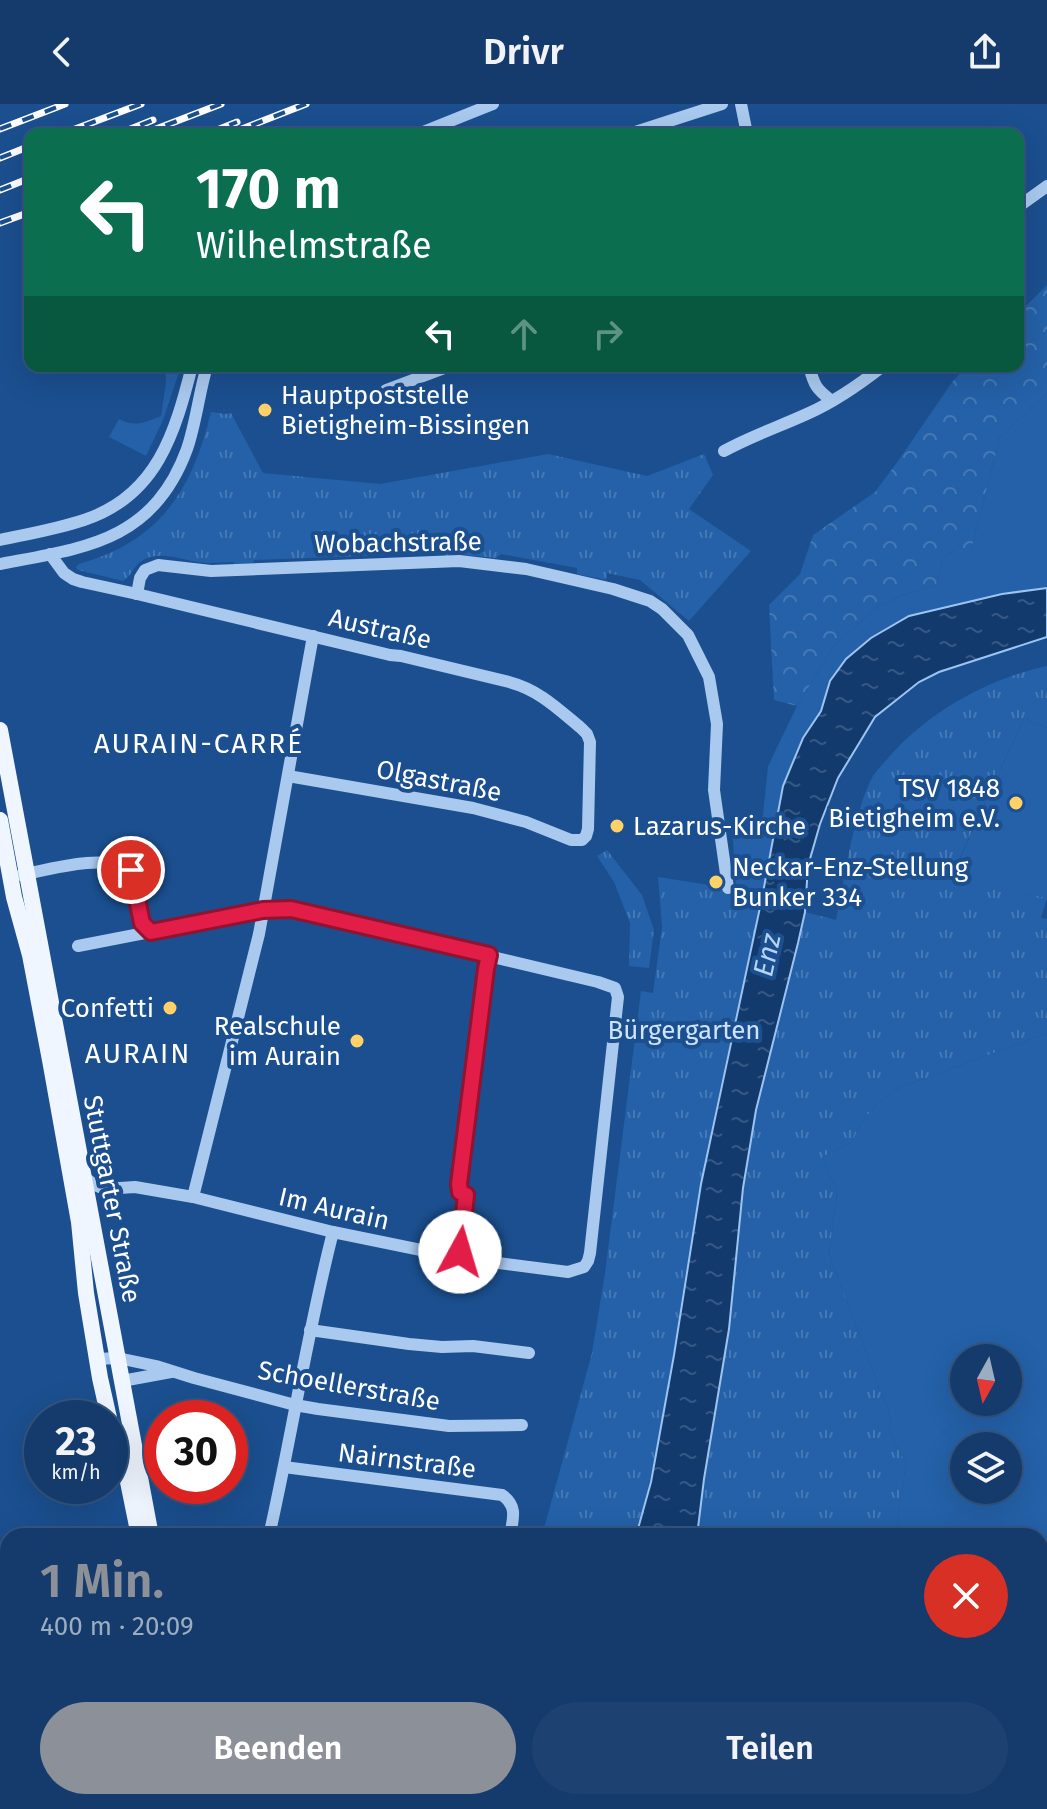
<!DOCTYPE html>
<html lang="de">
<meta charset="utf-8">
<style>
:root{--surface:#143b6b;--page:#1d4271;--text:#f1f3f6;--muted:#9dadc1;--line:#33557e;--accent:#8c9099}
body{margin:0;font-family:"Fira Sans",sans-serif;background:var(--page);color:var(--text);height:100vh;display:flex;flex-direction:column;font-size:30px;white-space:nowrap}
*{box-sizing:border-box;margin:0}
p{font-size:26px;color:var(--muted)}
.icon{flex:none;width:44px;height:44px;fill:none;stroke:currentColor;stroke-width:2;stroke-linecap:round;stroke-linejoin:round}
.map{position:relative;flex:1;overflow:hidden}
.sheet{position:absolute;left:0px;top:1424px;width:1048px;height:282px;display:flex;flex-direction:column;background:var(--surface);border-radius:24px 24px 0 0;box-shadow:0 8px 32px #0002,0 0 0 2px var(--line)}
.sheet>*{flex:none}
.banner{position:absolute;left:24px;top:24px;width:1000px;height:244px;border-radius:16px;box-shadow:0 8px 32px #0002,0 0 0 2px var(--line);background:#0b6e4f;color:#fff;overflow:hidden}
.needle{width:52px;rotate:188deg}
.fabs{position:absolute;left:950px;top:1240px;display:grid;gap:16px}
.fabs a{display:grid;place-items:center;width:72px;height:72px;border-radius:50%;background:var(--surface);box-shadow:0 8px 32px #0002,0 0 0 2px var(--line);font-size:40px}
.speed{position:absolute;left:24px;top:1296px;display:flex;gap:16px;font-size:40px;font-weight:700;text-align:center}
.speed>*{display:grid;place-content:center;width:104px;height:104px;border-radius:50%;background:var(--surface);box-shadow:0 8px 32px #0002,0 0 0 2px var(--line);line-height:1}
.speed small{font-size:20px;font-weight:400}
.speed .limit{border:12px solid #d22;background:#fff;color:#111}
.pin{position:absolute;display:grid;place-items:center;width:68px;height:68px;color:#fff;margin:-34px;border:4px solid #fff;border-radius:50%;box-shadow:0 2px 8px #0007}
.me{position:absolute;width:88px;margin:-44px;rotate:6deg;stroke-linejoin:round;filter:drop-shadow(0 0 6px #0008)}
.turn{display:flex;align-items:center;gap:28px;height:168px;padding:0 40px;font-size:36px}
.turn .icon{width:104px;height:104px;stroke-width:2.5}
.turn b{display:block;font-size:56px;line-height:68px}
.lanes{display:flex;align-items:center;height:76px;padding:0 40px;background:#0003;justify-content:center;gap:40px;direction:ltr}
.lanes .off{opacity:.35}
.round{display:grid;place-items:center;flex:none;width:84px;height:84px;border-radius:42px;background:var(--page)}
.headline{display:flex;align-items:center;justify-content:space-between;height:136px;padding:0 40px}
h1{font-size:48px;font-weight:600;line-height:60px;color:var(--accent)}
.action{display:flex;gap:16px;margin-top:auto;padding:16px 40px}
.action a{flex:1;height:92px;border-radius:48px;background:var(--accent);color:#fff;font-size:32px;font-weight:600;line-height:92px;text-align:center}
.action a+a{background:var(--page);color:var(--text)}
header{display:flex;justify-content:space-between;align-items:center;height:104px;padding:0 40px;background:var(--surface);font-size:36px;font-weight:600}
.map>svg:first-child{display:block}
.green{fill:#2461a8;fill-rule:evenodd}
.forest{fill:url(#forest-crowns)}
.park{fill:url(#park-tufts)}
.water{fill:url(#water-ripples);stroke:#9cc4f0;stroke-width:2}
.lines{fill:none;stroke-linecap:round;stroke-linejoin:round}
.minor{stroke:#a9c9ee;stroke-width:12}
.major{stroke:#f0f6ff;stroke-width:16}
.rail-casing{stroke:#fff;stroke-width:7}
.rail{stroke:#1b4f8f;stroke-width:4;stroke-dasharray:12;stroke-linecap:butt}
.route-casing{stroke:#92132f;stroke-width:20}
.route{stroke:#e11d48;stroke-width:14}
.poi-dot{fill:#ffd166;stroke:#1b4f8f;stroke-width:3}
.labels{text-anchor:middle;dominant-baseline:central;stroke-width:8;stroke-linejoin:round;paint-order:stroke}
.poi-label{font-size:26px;fill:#fff;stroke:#1b4f8f;text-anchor:start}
.street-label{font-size:26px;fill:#fff;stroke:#1b4f8f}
.park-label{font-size:26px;fill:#cfe3fa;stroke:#1b4f8f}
.neighbourhood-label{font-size:28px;letter-spacing:2px;fill:#fff;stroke:#1b4f8f}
.water-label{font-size:28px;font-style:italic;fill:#b5d3f5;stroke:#1b4f8f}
</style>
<header><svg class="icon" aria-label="back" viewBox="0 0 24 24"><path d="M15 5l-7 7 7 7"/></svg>Drivr<svg class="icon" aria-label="share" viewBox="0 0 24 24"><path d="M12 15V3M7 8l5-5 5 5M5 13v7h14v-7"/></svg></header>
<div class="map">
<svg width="1047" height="1705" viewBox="0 0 1047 1705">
<defs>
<pattern id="forest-crowns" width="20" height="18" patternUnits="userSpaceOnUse" patternTransform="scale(2)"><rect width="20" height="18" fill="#2461a8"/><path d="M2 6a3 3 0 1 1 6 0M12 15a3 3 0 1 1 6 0" fill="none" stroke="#4579b5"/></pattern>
<pattern id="park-tufts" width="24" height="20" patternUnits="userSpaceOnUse" patternTransform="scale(2)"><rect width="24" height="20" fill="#2461a8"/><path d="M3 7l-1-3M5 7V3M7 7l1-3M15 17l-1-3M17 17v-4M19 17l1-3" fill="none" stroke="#4579b5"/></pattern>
<pattern id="water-ripples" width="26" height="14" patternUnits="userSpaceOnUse" patternTransform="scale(2)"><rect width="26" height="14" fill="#123a6d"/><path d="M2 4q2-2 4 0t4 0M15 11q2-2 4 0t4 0" fill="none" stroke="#365883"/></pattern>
</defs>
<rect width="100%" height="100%" fill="#1b4f8f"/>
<g class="green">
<path d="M165,262H181L163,316L146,352L109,333L119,315C135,324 145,318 161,312L166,279Z"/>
<polygon points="1047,289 1047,484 1002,490 909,512 830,577 821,607 803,634 763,794 736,784 732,722 762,719 768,662 797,602 834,542 878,502 903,491 936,481 943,454 955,446 971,446 1000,333"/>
<polygon points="1024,614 1047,624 1047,794 951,774"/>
<path d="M1047,929V1558L1040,1557V1432H895L906,1360L889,1328L891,1315L829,1150L837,1088L822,1053L852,1038L861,1019L876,1001L894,986ZM964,1254H1008V1298H964ZM964,1342H1008V1386H964Z"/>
</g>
<polygon class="forest" points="1047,181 1047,289 1000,333 971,446 955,446 943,454 936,481 903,491 878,502 834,542 797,602 774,596 769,501 800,470 813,431 875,388 898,357 953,277 967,262 1018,262 1018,210"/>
<g class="park">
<path d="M211,308L225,310L231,309L263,369L380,380L548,350L647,372L704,350L713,371L689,405L751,447L689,517L640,476L607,469L606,476L577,470V464L501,450L496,454L455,450L444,453L443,449L254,456L253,461L234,462V458C225,458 216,459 208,459C188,459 164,446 145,455C134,460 132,472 123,477L78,466L76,463L79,460C160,437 192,387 211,308Z"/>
<path d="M1047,562V624L1024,614L951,773L1047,794L1041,814L1047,815V929L894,986L876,1001L861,1019L852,1038L822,1053L837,1088L829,1150L891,1315L889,1328L906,1360L895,1432H697L704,1375L729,1225L743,1084L756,1006L805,808L836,816C845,773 853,709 873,672C877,666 884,659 889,653C928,608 989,574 1047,562Z"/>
<polygon points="607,746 642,791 654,826 649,864 629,862 630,819 614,778 597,752"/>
<path d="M658,773L728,784L763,794C741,889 719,984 701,1079C679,1197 668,1316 636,1432H542L592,1249L605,1169L641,887L653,889L662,823Z"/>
<polygon points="705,1698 961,1698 956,1705 705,1705"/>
</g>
<g class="water">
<polygon points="1047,484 1047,533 939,568 919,578 875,613 838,674 820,720 808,762 805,808 798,839 756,1006 743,1084 729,1225 704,1375 697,1432 636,1432 651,1378 674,1251 701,1080 762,794 783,682 803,634 821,607 830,577 846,555 871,534 909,512 1002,490"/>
<polygon points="604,1698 705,1698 705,1705 605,1705"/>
</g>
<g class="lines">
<g class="minor">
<polyline points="741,0 747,30"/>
<polyline points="418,30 493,0"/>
<polyline points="629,30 722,0"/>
<polyline points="1018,103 1047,82"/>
<path d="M809,262C814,281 816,285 832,297"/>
<polyline points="386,286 450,262"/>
<path d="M724,347C751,332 781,322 809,309C836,297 860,280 883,262"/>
<path d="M0,436C28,430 57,425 84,416C157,392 175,329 192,262"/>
<path d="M50,450L64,469L73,475L82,478L137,490L390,551L401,552L509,578C539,586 557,604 581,624L587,630L590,638L588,725L586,732L582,736H571L526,718L473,704L288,672"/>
<path d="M0,460C84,444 153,438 187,345C196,319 199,289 207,262"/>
<polyline points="137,490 140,474 145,466 158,461 211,467 459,457 526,465 613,485 650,497 662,505 688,531 709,573 717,620 714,686 728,784"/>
<path d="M21,771C51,765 105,749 131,766L142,819L151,828"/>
<polyline points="78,842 263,806 291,805 598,878 615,884 618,893 590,1149 588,1157 584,1163 568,1168 460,1154 333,1128 193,1093 135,1083 104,1085 93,1080 83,1072"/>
<polyline points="193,1093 259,830 313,532"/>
<polyline points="460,1154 466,1091 460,1088 459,1080 477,933 489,851"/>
<polyline points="310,1226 409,1240 442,1243 473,1242 529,1249"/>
<polyline points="97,1255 118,1254 156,1262 194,1274 295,1301 318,1305 449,1322 522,1321"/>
<polyline points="122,1277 171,1268"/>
<path d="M284,1363L502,1391C518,1402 513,1415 510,1432"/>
<path d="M269,1432C292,1331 307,1229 333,1128"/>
<polyline points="0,1504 8,1506"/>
<polyline points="0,1667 8,1661"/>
<polyline points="213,1698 217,1705"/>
<polyline points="326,1698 329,1701 341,1705"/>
<polyline points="312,1705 314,1698"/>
<polyline points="452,1705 455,1698"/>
<polyline points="526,1705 527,1702"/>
</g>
<g class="major">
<polyline points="0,626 151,1432"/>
<polyline points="0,716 14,793 30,851 50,956 79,1118 86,1189 100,1274 109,1314"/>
<polyline points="110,1318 127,1373 139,1432"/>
<polyline points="18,1698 19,1705"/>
<polyline points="0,1700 8,1671"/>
</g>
<g class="rail-casing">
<g id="rail">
<polyline points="0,25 65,0"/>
<polyline points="62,30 141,0"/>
<polyline points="118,30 153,16"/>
<polyline points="143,30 221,0"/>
<polyline points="207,30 237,18"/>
<polyline points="229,30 306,0"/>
<polyline points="0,54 30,42"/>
<polyline points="0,86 30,74"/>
<polyline points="0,119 30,108"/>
<polyline points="0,1455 8,1457"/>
<polyline points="1012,1698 1043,1705"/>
</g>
</g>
<use href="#rail" class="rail"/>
</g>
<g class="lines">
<g class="route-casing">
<polyline id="route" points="131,766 142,819 151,828 263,806 291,805 489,851 486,865 459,1080 460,1088 466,1091 460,1148"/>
</g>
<use href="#route" class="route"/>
</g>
<g class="poi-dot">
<circle cx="265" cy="306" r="8"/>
<circle cx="1016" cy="699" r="8"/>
<circle cx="617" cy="722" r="8"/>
<circle cx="716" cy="778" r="8"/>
<circle cx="170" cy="904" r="8"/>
<circle cx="357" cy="937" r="8"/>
</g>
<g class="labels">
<g class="poi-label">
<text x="281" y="291">Hauptpoststelle<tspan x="281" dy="30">Bietigheim-Bissingen</tspan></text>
<text x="1000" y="684" text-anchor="end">TSV 1848<tspan x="1000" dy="30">Bietigheim e.V.</tspan></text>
<text x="633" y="722">Lazarus-Kirche</text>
<text x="732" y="763">Neckar-Enz-Stellung<tspan x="732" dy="30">Bunker 334</tspan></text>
<text x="154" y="904" text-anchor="end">Confetti</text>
<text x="341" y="922" text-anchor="end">Realschule<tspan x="341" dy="30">im Aurain</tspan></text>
</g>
<g class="street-label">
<text transform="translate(398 439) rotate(-1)">Wobachstraße</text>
<text transform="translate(380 525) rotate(13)">Austraße</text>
<text transform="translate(439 677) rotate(11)">Olgastraße</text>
<text transform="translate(112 1095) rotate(79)">Stuttgarter Straße</text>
<text transform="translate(334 1105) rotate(13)">Im Aurain</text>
<text transform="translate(349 1282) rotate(10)">Schoellerstraße</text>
<text transform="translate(407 1357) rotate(7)">Nairnstraße</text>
</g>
<g class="park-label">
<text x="684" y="926">Bürgergarten</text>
</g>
<g class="neighbourhood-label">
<text x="199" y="639">AURAIN-CARRÉ</text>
<text x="138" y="949">AURAIN</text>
</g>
<g class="water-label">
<text transform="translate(767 851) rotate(-78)">Enz</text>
</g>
</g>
</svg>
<div class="fabs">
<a><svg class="needle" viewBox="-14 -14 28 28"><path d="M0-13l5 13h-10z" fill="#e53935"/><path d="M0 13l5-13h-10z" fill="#9dadc1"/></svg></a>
<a><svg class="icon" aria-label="layers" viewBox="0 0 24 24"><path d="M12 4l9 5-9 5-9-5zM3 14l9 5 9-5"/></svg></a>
</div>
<div class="speed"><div>23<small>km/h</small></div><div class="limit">30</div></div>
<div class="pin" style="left:131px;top:766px;background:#d93025"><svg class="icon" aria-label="arrive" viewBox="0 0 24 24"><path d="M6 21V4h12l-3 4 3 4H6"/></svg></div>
<svg class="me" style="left:460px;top:1148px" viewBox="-20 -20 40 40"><circle r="19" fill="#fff"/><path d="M0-13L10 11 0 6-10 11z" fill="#e11d48"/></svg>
<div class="banner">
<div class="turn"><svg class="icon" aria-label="left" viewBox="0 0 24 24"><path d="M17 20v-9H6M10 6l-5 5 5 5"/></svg><div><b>170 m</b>Wilhelmstraße</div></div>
<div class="lanes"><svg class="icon" aria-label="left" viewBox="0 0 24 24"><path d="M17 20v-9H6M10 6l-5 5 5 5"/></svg><svg class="icon off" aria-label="ahead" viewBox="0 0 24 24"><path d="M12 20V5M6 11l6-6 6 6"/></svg><svg class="icon off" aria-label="right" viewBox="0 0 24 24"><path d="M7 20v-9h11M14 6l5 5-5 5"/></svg></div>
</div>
<section class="sheet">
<div class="headline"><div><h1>1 Min.</h1><p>400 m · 20:09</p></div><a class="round" style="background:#d93025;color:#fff"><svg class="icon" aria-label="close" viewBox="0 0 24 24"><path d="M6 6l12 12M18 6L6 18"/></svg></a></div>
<div class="action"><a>Beenden</a><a>Teilen</a></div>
</section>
</div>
